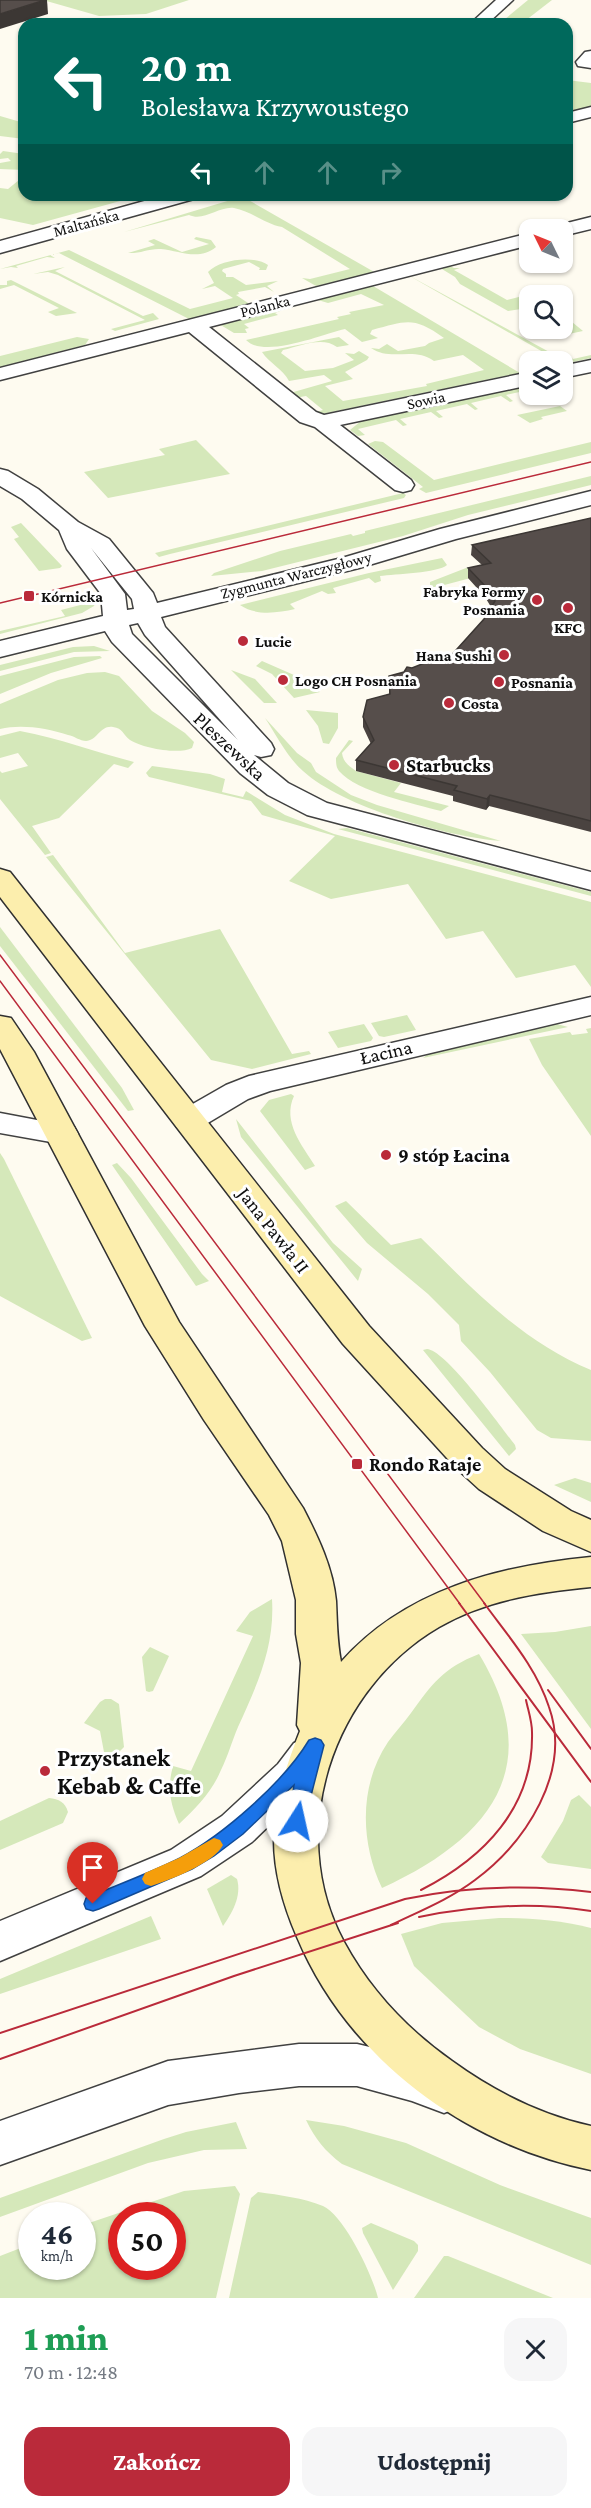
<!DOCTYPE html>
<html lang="pl">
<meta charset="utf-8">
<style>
:root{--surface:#fff;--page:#f6f6f7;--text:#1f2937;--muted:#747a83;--accent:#ba2a3a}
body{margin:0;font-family:"Crimson Pro",serif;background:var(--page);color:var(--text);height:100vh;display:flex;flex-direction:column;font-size:22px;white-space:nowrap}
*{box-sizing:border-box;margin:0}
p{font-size:20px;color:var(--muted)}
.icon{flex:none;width:33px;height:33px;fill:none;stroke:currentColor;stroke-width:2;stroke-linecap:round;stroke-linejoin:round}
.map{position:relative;height:2298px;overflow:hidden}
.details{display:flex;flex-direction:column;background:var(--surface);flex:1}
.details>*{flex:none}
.hud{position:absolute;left:18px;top:18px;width:555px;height:183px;border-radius:18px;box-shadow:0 2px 4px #0004;background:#00695c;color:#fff;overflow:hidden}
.needle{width:39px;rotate:313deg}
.tools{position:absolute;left:519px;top:219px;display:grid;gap:12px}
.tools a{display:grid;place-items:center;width:54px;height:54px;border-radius:12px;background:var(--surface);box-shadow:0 2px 4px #0004;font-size:30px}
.speed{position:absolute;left:18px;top:2202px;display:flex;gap:12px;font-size:30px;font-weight:700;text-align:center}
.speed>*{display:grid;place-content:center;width:78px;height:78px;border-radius:50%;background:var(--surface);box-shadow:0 2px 4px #0004;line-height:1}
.speed small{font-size:15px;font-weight:400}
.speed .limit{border:9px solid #d22;background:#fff;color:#111}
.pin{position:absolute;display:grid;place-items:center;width:51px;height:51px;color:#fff;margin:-62px -26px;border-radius:50% 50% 50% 0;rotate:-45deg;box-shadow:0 0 6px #0007}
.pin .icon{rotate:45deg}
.me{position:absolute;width:66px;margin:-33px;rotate:10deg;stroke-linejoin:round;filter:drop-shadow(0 0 4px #0008)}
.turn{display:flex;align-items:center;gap:21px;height:126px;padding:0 24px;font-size:27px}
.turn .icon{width:78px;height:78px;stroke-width:2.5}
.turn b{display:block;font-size:42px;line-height:51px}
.lanes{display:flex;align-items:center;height:57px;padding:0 24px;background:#0003;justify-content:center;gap:30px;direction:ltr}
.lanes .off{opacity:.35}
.round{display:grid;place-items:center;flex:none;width:63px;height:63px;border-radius:18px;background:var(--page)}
.head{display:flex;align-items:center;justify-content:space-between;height:102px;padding:0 24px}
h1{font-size:36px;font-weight:800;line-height:45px;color:#1e9e55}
.action{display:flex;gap:12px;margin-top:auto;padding:12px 24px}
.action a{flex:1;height:69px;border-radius:18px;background:var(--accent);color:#fff;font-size:24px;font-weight:800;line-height:69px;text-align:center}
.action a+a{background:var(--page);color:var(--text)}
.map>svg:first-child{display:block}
.green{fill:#d5e8ba;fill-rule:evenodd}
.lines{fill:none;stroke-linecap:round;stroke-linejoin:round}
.minor-casing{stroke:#414141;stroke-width:3}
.tertiary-casing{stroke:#414141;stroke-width:3}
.secondary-casing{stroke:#303030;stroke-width:3}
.minor{fill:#fff;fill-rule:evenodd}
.tertiary{fill:#fff;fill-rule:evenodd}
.secondary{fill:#fceead;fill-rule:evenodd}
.tram-far1{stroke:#ba2a3a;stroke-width:1.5}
.tram{stroke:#ba2a3a;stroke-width:2}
.wall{fill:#4a4340}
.shaded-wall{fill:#3c3734}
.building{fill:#564e4b;stroke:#3c3734;stroke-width:1.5}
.route{fill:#1a73e8;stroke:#114b97;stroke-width:1.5}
.slow{fill:#f59e0b}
.poi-dot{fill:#ba2a3a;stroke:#fff;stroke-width:2}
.labels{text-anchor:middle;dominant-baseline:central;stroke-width:6;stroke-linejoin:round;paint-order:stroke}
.far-street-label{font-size:16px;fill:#0e0e0e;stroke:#fff}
.far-poi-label{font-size:16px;font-weight:bold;fill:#0e0e0e;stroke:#fff;text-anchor:start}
.street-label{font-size:20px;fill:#0e0e0e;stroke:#fff}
.poi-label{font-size:20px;font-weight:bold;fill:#0e0e0e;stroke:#fff;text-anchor:start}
.near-poi-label{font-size:24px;font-weight:bold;fill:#0e0e0e;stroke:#fff;text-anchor:start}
</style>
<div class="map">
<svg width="591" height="2298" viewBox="0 0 591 2298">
<rect width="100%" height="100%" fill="#fefbf0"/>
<g class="green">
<polygon points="43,0 189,0 146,14 99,16"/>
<polygon points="528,0 552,0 521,24 499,24"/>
<polygon points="567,80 591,83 591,110 567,115"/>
<polygon points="0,116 24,123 24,139 0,136"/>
<polygon points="3,151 24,154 24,170 0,169 0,163 11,161 8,158 0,159 0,154"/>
<polygon points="24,176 24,195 142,195 33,225 0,218 0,188 8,189"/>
<path d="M225,195H254L245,198L376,273L316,286L302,278L310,279L350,269L282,227C265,224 251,211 234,208C219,206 204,222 189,215L124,232L234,199Z"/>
<path d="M196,237L211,240L216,247C199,261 180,251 161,249C150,248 139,254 128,253L155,245L148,241L154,239L182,252L209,244L194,239Z"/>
<path d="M69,250L190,309L233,298L215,286L202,289L214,283L208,272C220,259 254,255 268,265L266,270H259L260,268L249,262L223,269L222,271L226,274V277H233L246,285L278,281L267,286L274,292L265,287L238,292L239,294L236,295L248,303L246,306L191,320L59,253L50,255L55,258L47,257L16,266L18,268L11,267L0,269Z"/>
<polygon points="446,264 454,268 460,268 454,270 507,300 546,290 555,295 530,296 529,314 521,309 508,311 460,284 455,277 437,266"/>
<polygon points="65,267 55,271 143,316 153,313 159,319 115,331 111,329 145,320 58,275 48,272 33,274"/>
<polygon points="406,274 553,354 564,352 573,359 591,355 591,358 564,364"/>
<polygon points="11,280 77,313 56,316 48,312 59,308 14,285 0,289 0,285 7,285 7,281"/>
<path d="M368,283L520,373L317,415L312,413L323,410L306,396L295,398L290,393L332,381L324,375L289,381C283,369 269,363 262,352L339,337L349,345L337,347C322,336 301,346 283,350L281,353L305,371L333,368L354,360L345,353L354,354L359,351L369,357L367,360L345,372L353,379L325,386L343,401L427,386L426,384L484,370L463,355L434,361C414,346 391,362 371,348L379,349L387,344L398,351L425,346L429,343L444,338C413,316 407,321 372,330L370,334L378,338L362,342L345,329C323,334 264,359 246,340L339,319L337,317L351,314L349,312L384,305L361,294L328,303L311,298Z"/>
<polygon points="276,309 280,311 275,313 278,315 244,324 249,328 245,329 247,333 234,333 219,324"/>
<polygon points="572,322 583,331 545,339 533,330 562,328 563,324"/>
<polygon points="77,337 89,339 85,345 0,367 0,356"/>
<polygon points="529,385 530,394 535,396 532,397 524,391 506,395 513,401 510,402 501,396 471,403 478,409 475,410 467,404 436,411 443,417 439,418 431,412 400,419 407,425 403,426 396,420 358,429 365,435 358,436 350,430 361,421"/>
<polygon points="560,406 567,411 541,417 543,419 530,423 517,415"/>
<polygon points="196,440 230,474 108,498 84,472 165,455 159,449"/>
<polygon points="375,441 383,442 434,480 591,442 591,453 426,493 419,489 423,487 368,444"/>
<polygon points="591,476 591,485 468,515 403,536 262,571 211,576 214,573 280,551 351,534 353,536 365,533 365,531"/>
<polygon points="403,493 406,495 404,498 170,554 159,557 155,553"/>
<polygon points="21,523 62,566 60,568 39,571 14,539 19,537 11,527"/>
<path d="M442,558L447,565C438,573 395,574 380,576L381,581L375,583L369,578L333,588L336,593L328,594L322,591L290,604L295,609C277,613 256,616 240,605L369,573Z"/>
<polygon points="466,568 472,568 482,575 433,588 430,585 430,582"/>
<polygon points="96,601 94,606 82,613 0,634 0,631 65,616 61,610"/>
<polygon points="94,646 110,651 74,652 0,671 0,665 73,647"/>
<polygon points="74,657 100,656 102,658 51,673 0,694 0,676"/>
<polygon points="262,661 294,675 320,692 294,698 272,674 256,666"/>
<polygon points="231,670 255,679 277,703 264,703"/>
<path d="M105,672L119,676L152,711L185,733L194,742L192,748C179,755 142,748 130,740C123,735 123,728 113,727C100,725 97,741 86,741C80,741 74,736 68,735C47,728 21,724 0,729V704L58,680L87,673Z"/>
<polygon points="306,710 338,713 338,728 329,744 323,743 318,726"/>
<path d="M265,718L297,753L311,763L316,772L351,795L377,805L501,841C448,837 342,807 303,771C287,757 277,736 265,718Z"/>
<path d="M20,731C59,738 95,752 134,762L128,768L114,764L59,818L32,826L51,853L45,855L0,799V771L2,773L28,766L18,753L0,758V736Z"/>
<path d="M349,740L353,741L342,753C343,762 349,766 356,771L401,783L394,792L449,806L441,811C415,804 357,792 339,771C336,767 336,763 336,758Z"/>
<polygon points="152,766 210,774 225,779 222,792 243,797 246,791 285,815 334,834 591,902 591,987 575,965 516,978 483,931 446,939 408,884 331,899 289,881 335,836 262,815 251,801 149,777 146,773"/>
<polygon points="347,828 591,892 591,896 338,829"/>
<polygon points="53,855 125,953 220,929 292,1054 309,1051 311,1054 252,1069 211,1060 46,857"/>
<polygon points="0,927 122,1088 134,1110 128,1111 0,946"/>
<polygon points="407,1015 416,1030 384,1037 379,1036 371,1023"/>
<polygon points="364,1024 373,1038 371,1041 338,1048 328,1032"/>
<polygon points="557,1024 568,1027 423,1058 432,1051"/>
<polygon points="591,1028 591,1136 542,1065 529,1039 570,1032 572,1035 588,1033 586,1029"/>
<path d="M291,1094L294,1096C282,1122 302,1145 315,1166L305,1170L260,1111L269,1100Z"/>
<polygon points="236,1119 333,1243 362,1269 358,1281 241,1137"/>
<polygon points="0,1153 4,1159 92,1338 82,1341 0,1296"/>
<polygon points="117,1163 131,1178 202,1274 209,1281 196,1286 112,1165"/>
<path d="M346,1201L391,1245L421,1238C474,1290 521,1341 591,1370V1441L551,1438L537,1430L490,1372L461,1341L459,1325L428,1294L367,1243L335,1206Z"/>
<path d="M427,1349C446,1350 501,1427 515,1445L516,1449L509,1456L423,1350Z"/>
<polygon points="575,1478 591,1483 591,1502 554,1485"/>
<path d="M272,1599C275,1647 257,1685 238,1727C232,1741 228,1756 221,1770C212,1792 196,1808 179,1824C170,1803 167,1788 173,1766L191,1771L253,1636L236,1631L250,1612Z"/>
<polygon points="591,1626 591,1729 521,1634 555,1632"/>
<polygon points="150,1647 169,1656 153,1691 149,1692 146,1691 142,1657"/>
<path d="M479,1654C548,1768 489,1839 382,1888C360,1842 359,1785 388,1742C395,1732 404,1723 411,1713C432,1684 443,1668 479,1654Z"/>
<polygon points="105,1699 111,1699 119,1704 124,1747 118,1753 104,1752 100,1731 84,1723 100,1702"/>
<polygon points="579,1795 591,1807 591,1869 548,1863 541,1857 563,1821 571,1800"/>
<path d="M49,1798C59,1799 65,1802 68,1812L63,1823L0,1850V1821Z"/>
<path d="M231,1875L237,1879C242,1896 232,1913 223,1926L207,1889Z"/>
<polygon points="151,1916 161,1939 0,1994 0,1979"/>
<path d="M499,1918C531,1918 560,1920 591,1928V2074L520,2049L479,2027L414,1966L401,1934L442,1923Z"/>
<path d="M306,2120L344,2126L406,2143L500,2185L591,2218V2265L342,2164C325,2151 315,2139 306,2120Z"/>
<polygon points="236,2122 247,2149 204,2150 148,2163 0,2217 0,2198 164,2139 186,2132"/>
<path d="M235,2186L240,2194L216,2298H0V2256L31,2244L32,2266H82L83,2225L184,2191ZM122,2216H172V2266H122Z"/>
<path d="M258,2192C280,2195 303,2198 323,2206C344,2215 373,2276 378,2298H229L251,2198Z"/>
<polygon points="371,2223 414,2241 418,2245 418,2251 393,2290 363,2233 362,2228"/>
<polygon points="444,2256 448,2256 553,2298 414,2298"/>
</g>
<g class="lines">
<g class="minor-casing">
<g id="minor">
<polygon points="496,0 513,0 487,24 470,24"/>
<polygon points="591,51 591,68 578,66 576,62 585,52"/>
<polygon points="591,107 591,117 567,123 567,113"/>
<polygon points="166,195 196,195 194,199 0,253 0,241"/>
<polygon points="591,217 591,229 562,236 562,230 553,230 555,226"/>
<polygon points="530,233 530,245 209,327 316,412 324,415 530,372 530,385 340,425 411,480 414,485 411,490 403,492 395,490 315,427 300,422 189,332 0,380 0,368"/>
<polygon points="591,360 591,372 562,378 562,366"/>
<path d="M0,469L8,471L38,489L78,522L109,539L153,593L157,603L342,558L440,529L591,491V505L456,539L359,568L161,617L165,627L271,743L274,749L271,755L261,757L254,755L288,783L327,803L591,872V890L307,815L268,795L240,773L112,642L105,631L0,657V641L103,616L101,594L67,549L59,530L22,499L0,486ZM91,548L132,599L134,609L127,610L125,594ZM138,623L145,635L238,740L132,634L129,625Z"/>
<polygon points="591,997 591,1015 270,1091 248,1099 201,1127 189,1130 177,1127 173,1120 177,1113 226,1085 249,1076"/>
<polygon points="0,1113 74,1127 78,1134 74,1141 62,1144 0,1133"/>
</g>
</g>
<g class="tertiary-casing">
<g id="tertiary">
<polygon points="309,1738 324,1743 330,1755 308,1788 252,1842 201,1876 0,1961 0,1921 171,1850 222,1816 278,1764 294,1743"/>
<polygon points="299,2044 357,2044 412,2057 461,2076 468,2091 461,2106 444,2113 412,2101 357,2086 299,2086 239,2093 168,2105 0,2165 0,2121 168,2061"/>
</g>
</g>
<g class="secondary-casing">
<g id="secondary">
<polygon points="0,869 10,872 369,1326 482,1448 505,1469 571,1511 591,1520 591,1552 543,1531 479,1489 456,1468 343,1344 0,897"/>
<path d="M0,1016L11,1018L34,1052L179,1322L303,1508C318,1537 333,1568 336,1601C337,1622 337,1641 341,1662C405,1590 498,1566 591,1557V1587C539,1592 485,1600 439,1627C333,1689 284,1831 344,1942C370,1990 408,2030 452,2061C495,2092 540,2115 591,2126V2170C464,2144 348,2058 297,1937C284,1907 274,1874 274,1840C274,1802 286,1766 300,1731L297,1725L301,1663L296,1634V1600L282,1541L269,1515L204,1420L145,1326L0,1049Z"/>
</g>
</g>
<use href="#minor" class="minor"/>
<use href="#tertiary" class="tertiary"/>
<use href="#secondary" class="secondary"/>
<g class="tram-far1">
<polyline points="0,603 591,462"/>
<polyline points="0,955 485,1604"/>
<polyline points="0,981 460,1604"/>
</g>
<g class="tram">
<polyline points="459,1603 591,1782"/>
<polyline points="548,1690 591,1749"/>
<path d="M421,1890C484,1858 534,1807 532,1732C532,1721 528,1710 526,1700"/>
<path d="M419,1917C477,1905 533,1902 591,1911"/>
<path d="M391,1925C420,1911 450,1899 475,1880C526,1842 572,1772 549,1707C536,1667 508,1636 484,1603"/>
<path d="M0,2033L405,1899C468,1886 527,1884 591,1892"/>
<polyline points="0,2059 234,1976 398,1923"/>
</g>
</g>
<polygon class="wall" points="591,518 591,832 489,806 486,810 453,801 453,796 356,771 356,760 371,744 363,727 363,717 389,694 389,676 404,672 412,668 448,659 484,619 491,607 485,597 468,578 468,568 482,565 471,555 472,545"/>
<g class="shaded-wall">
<polygon points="45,0 47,0 48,14 0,29 0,14"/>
<polygon points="490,795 489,806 486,810 487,799"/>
</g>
<g class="building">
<polygon points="0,0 45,0 0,14"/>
<polygon points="591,518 591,821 490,795 487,799 454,790 457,786 356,760 374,740 363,717 367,700 390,694 389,676 404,672 407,667 412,668 427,662 448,659 484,619 495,601 486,587 468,568 491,563 472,545"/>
</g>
<path class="route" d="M315,1738L321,1740L324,1745L303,1827L297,1829L290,1827L288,1821L294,1785L243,1834L214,1856L192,1869L99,1909L93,1911L86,1909L84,1904L86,1898C117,1885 150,1873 180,1858C223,1835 284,1782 309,1740Z"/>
<path class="slow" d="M214,1838L220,1840L223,1845C214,1863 170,1880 151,1886L145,1884L142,1879L145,1873L179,1858Z"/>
<g class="poi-dot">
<rect x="23" y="590" width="12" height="12" rx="3"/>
<circle cx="537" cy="600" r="6"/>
<circle cx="568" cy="608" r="6"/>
<circle cx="243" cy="641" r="6"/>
<circle cx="504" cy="655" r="6"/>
<circle cx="283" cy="680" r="6"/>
<circle cx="499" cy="682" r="6"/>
<circle cx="449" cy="703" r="6"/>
<circle cx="394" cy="765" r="6"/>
<circle cx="386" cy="1155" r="6"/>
<rect x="351" y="1458" width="12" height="12" rx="3"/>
<circle cx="45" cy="1771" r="6"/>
</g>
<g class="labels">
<g class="far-street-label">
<text transform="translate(86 223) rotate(-15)">Maltańska</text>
<text transform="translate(265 306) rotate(-14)">Polanka</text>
<text transform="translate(426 400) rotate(-12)">Sowia</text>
<text transform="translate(296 575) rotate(-14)">Zygmunta Warczygłowy</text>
</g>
<g class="far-poi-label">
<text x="525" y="591" text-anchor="end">Fabryka Formy<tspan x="525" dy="18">Posnania</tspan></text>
<text x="41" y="596">Kórnicka</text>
<text x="568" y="627" text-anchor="middle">KFC</text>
<text x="255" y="641">Lucie</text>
<text x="492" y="655" text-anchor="end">Hana Sushi</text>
<text x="295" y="680">Logo CH Posnania</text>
<text x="511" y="682">Posnania</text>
<text x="461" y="703">Costa</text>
</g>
<g class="street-label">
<text transform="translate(230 746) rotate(43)">Pleszewska</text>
<text transform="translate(386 1052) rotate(-13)">Łacina</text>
<text transform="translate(274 1230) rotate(52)">Jana Pawła II</text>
</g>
<g class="poi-label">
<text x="406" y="765">Starbucks</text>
<text x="398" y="1155">9 stóp Łacina</text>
<text x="369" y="1464">Rondo Rataje</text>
</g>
<g class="near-poi-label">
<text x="57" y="1757">Przystanek<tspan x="57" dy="28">Kebab &amp; Caffe</tspan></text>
</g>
</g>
</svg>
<div class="tools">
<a><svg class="needle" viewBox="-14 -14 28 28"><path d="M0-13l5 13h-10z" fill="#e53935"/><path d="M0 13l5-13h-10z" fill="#747a83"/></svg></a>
<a><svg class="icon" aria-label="search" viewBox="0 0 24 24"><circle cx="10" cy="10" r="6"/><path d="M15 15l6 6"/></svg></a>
<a><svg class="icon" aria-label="layers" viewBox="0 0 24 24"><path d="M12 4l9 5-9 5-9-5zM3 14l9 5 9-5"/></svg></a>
</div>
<div class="speed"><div>46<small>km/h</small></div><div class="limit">50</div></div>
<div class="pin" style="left:93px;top:1904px;background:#d93025"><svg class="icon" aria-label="arrive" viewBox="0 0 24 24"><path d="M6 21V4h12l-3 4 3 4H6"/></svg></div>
<svg class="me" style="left:297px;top:1821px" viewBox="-20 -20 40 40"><circle r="19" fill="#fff"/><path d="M0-13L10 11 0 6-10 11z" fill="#1a73e8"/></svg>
<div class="hud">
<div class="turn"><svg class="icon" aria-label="left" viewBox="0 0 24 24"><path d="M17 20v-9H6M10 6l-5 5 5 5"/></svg><div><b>20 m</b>Bolesława Krzywoustego</div></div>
<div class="lanes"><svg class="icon" aria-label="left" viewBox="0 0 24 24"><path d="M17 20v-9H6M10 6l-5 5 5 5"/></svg><svg class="icon off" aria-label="ahead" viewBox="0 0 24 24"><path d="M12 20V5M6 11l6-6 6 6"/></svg><svg class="icon off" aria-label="ahead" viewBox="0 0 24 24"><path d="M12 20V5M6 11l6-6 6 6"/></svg><svg class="icon off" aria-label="right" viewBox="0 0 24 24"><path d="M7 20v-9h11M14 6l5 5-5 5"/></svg></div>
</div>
</div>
<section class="details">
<div class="head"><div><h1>1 min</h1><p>70 m · 12:48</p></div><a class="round"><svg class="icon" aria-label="close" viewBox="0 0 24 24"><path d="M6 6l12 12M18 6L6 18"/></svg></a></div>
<div class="action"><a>Zakończ</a><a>Udostępnij</a></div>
</section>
